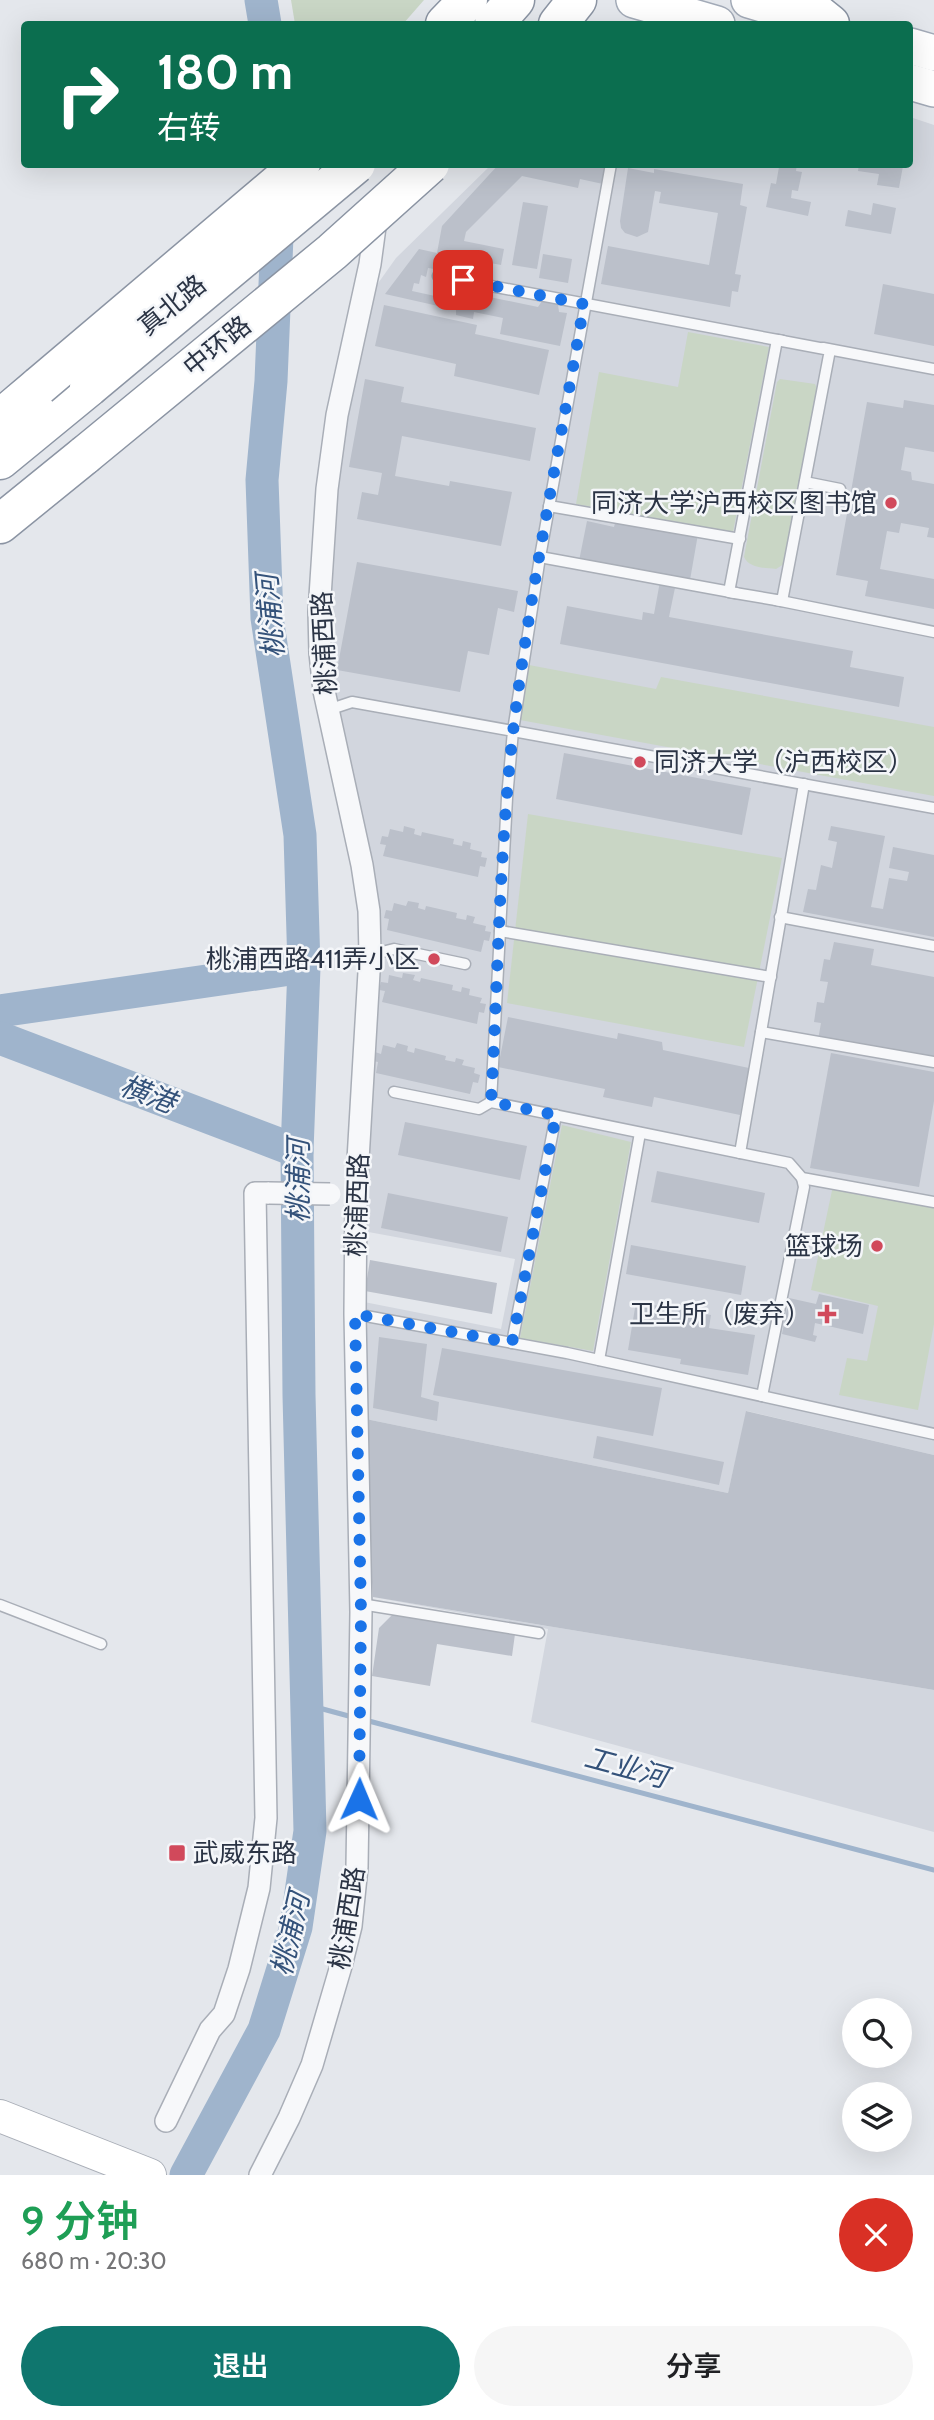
<!DOCTYPE html>
<html lang="zh">
<meta charset="utf-8">
<style>
:root{--surface:#fff;--page:#f6f6f6;--text:#202124;--muted:#757577;--accent:#0f766e}
body{margin:0;font-family:Cabin,"Noto Sans SC",sans-serif;background:var(--page);color:var(--text);height:100vh;display:flex;flex-direction:column;font-size:26px;white-space:nowrap}
*{box-sizing:border-box;margin:0}
p{font-size:23px;color:var(--muted)}
.icon{flex:none;width:38px;height:38px;fill:none;stroke:currentColor;stroke-width:2;stroke-linecap:round;stroke-linejoin:round}
.map{position:relative;height:2175px;overflow:hidden}
.side{display:flex;flex-direction:column;background:var(--surface);flex:1}
.side>*{flex:none}
.banner{position:absolute;left:21px;top:21px;width:892px;height:147px;border-radius:7px;box-shadow:0 7px 28px #0002;background:#0b6e4f;color:#fff;overflow:hidden}
.controls{position:absolute;left:842px;top:1998px;display:grid;gap:14px}
.controls a{display:grid;place-items:center;width:70px;height:70px;border-radius:50%;background:var(--surface);box-shadow:0 7px 28px #0002;font-size:35px}
.pin{position:absolute;display:grid;place-items:center;width:60px;height:60px;color:#fff;margin:-30px;border-radius:14px;box-shadow:0 4px 10px #0006}
.me{position:absolute;width:77px;margin:-38px;rotate:1deg;stroke-linejoin:round;filter:drop-shadow(0 0 5px #0008)}
.turn{display:flex;align-items:center;gap:24px;height:147px;padding:0 21px;font-size:32px}
.turn .icon{width:91px;height:91px;stroke-width:2.5}
.turn b{display:block;font-size:49px;line-height:60px}
.round{display:grid;place-items:center;flex:none;width:74px;height:74px;border-radius:37px;background:var(--page)}
.head{display:flex;align-items:center;justify-content:space-between;height:119px;padding:0 21px}
h1{font-size:42px;font-weight:600;line-height:52px;color:#1e9e55}
.cta{display:flex;gap:14px;margin-top:auto;padding:14px 21px}
.cta a{flex:1;height:80px;border-radius:42px;background:var(--accent);color:#fff;font-size:28px;font-weight:600;line-height:80px;text-align:center}
.cta a+a{background:var(--page);color:var(--text)}
.map>svg:first-child{display:block}
.built{fill:#d2d6de}
.green{fill:#c9d6c5}
.lines{fill:none;stroke-linecap:round;stroke-linejoin:round}
.stream{stroke:#9fb4cc;stroke-width:5}
.river{stroke:#9fb4cc;stroke-width:33}
.building{fill:#bbc0ca}
.lane-casing{stroke:#a9aeb7;stroke-width:13}
.street-casing{stroke:#a9aeb7;stroke-width:24}
.secondary-casing{stroke:#a9aeb7;stroke-width:34}
.primary-casing{stroke:#a3abb8;stroke-width:38}
.highway-casing{stroke:#8b94a3;stroke-width:41}
.lane{stroke:#f7f8fa;stroke-width:10}
.street{stroke:#f7f8fa;stroke-width:21}
.secondary{stroke:#fff;stroke-width:32}
.primary{stroke:#fff;stroke-width:35}
.highway{stroke:#fff;stroke-width:38}
.street-bridge-casing{stroke:#a9aeb7;stroke-width:24;stroke-linecap:butt}
.highway-bridge-casing{stroke:#8b94a3;stroke-width:41;stroke-linecap:butt}
.street-bridge{stroke:#f7f8fa;stroke-width:21}
.highway-bridge{stroke:#fff;stroke-width:38}
.route{stroke:#1a73e8;stroke-width:12;stroke-dasharray:0 21.6}
.poi-dot{fill:#d1495b;stroke:#f4f6f9;stroke-width:2.5}
.labels{text-anchor:middle;dominant-baseline:central;stroke-width:5;stroke-linejoin:round;paint-order:stroke}
.street-label{font-size:26px;fill:#2b3445;stroke:#f4f6f9}
.poi-label{font-size:26px;fill:#2b3445;stroke:#f4f6f9;text-anchor:end}
.water-label{font-size:28px;font-style:italic;fill:#34527a;stroke:#f4f6f9}
</style>
<div class="map">
<svg width="934" height="2175" viewBox="0 0 934 2175">
<rect width="100%" height="100%" fill="#e4e7ec"/>
<g class="built">
<polygon points="910,117 934,125 934,1455 747,1411 728,1493 361,1418 359,1301 501,1329 515,1259 363,1231 378,952 322,634 327,516 369,296 396,258 491,165 910,164"/>
<polygon points="373,1597 934,1690 934,1832 531,1722 548,1629"/>
</g>
<g class="green">
<polygon points="291,0 424,0 403,24 295,24"/>
<polygon points="688,332 769,347 733,532 576,504 599,372 678,387"/>
<path d="M780,379L815,384L817,389L784,564L776,569C765,568 749,568 744,557L777,382Z"/>
<polygon points="529,665 656,689 661,677 934,727 934,796 520,720"/>
<polygon points="528,814 782,858 744,1047 507,1003"/>
<polygon points="562,1125 631,1142 593,1351 520,1338"/>
<polygon points="834,1181 934,1202 934,1324 918,1410 839,1395 847,1358 867,1361 878,1306 811,1290"/>
</g>
<g class="lines">
<g class="stream">
<polyline points="308,1705 356,1718"/>
<polyline points="365,1720 934,1870"/>
</g>
<g class="river">
<polyline points="261,0 265,24"/>
<polyline points="0,1011 304,967"/>
<polyline points="0,1038 297,1151"/>
<polyline points="186,2175 264,2030 296,1927 310,1831 299,1395 297,1151 304,967 300,835 267,618 262,480 271,381 278,212"/>
</g>
</g>
<g class="building">
<polygon points="499,164 607,164 603,184 580,179 578,188 522,176 466,232 464,241 504,249 501,265 437,253 434,269 428,268 426,277 421,275 419,284 414,283 412,291 458,301 460,291 538,307 546,295 557,297 559,312 567,313 560,346 500,334 503,318 474,312 473,319 456,315 456,310 385,294 419,249 437,253 442,226"/>
<polygon points="773,164 797,164 796,171 802,172 798,191 792,190 791,198 811,202 808,216 766,207 771,183 776,184 779,167"/>
<polygon points="859,164 903,166 899,188 877,185 879,174 858,171"/>
<polygon points="628,168 654,173 654,169 743,184 740,205 747,207 735,274 741,275 738,292 732,291 730,307 601,284 608,246 709,265 718,213 659,203 661,192 655,191 648,232 637,237 625,233 621,228 620,221"/>
<polygon points="523,202 548,206 537,269 512,265"/>
<polygon points="873,203 896,208 891,234 845,226 848,210 871,215"/>
<polygon points="543,254 572,259 568,283 539,278"/>
<polygon points="883,284 934,294 934,346 874,334"/>
<polygon points="384,305 477,325 475,334 549,350 539,395 454,376 456,364 375,346"/>
<polygon points="365,379 404,387 401,402 536,428 530,461 402,436 395,476 449,486 450,481 512,492 501,546 357,519 362,492 378,495 382,473 349,467"/>
<polygon points="904,400 934,405 934,452 905,447 901,470 911,472 912,480 934,484 934,538 927,537 929,528 901,523 899,533 887,531 880,569 934,579 934,609 865,596 868,581 836,575 867,402 903,408"/>
<polygon points="616,519 698,534 690,580 677,578 669,617 853,651 850,667 904,677 899,707 560,644 567,606 642,620 643,612 654,614 661,576 579,561 587,521 614,527"/>
<polygon points="357,562 518,591 514,612 498,608 489,655 468,651 460,692 337,670"/>
<polygon points="564,753 751,788 742,835 556,799"/>
<polygon points="404,826 415,829 414,834 421,836 422,832 454,839 453,844 462,846 463,841 471,843 470,849 482,852 481,857 487,858 485,867 480,866 478,877 383,856 386,845 380,844 382,836 388,837 390,829 403,832"/>
<polygon points="831,826 885,836 871,907 883,909 889,878 907,881 909,872 889,868 893,847 934,855 934,937 803,912 808,889 816,890 821,865 832,868 837,842 828,840"/>
<polygon points="408,901 419,903 418,908 425,910 426,906 457,913 456,918 466,920 467,915 475,917 473,923 486,926 485,931 491,932 489,941 484,940 481,952 387,930 389,919 384,918 386,910 392,911 394,903 406,906"/>
<polygon points="834,942 874,949 871,965 934,977 934,1060 818,1040 821,1023 814,1022 817,1002 824,1003 828,982 820,981 824,959 830,960"/>
<polygon points="403,973 415,975 413,980 420,982 421,978 453,985 452,990 461,992 462,987 470,989 469,995 482,998 480,1003 486,1004 484,1013 479,1012 477,1024 382,1002 385,991 379,990 381,982 388,983 389,975 402,978"/>
<polygon points="508,1017 617,1039 618,1033 662,1042 663,1050 749,1068 740,1115 654,1097 652,1107 603,1097 605,1089 498,1067"/>
<polygon points="397,1043 408,1046 407,1051 414,1053 415,1048 446,1056 445,1060 455,1062 456,1058 464,1060 462,1065 475,1068 474,1073 480,1075 478,1083 473,1082 470,1094 376,1073 378,1062 373,1061 375,1052 381,1054 383,1045 395,1048"/>
<polygon points="831,1053 934,1072 934,1101 919,1187 810,1168"/>
<polygon points="405,1122 527,1146 520,1180 398,1155"/>
<polygon points="657,1171 765,1193 759,1223 651,1202"/>
<polygon points="388,1193 508,1217 501,1252 381,1228"/>
<polygon points="631,1245 746,1266 741,1295 626,1274"/>
<polygon points="370,1260 497,1283 492,1314 365,1291"/>
<polygon points="819,1294 869,1305 863,1334 815,1323 813,1335 817,1336 815,1342 782,1334 789,1298 816,1304"/>
<polygon points="636,1302 711,1315 709,1328 755,1335 748,1375 680,1364 681,1359 628,1350"/>
<polygon points="379,1337 427,1344 421,1397 439,1402 437,1421 373,1408"/>
<polygon points="442,1348 662,1388 653,1436 433,1395"/>
<polygon points="746,1411 934,1455 934,1690 373,1597 361,1418 728,1493"/>
<polygon points="597,1436 724,1462 719,1485 593,1458"/>
<polygon points="393,1614 515,1634 512,1656 437,1644 430,1686 372,1676 379,1628"/>
</g>
<g class="lines">
<g class="lane-casing">
<g id="lane">
<polyline points="611,164 540,557 513,731 934,808"/>
<polyline points="438,276 783,341"/>
<polygon points="777,340 830,350 782,601 729,592"/>
<polyline points="823,348 934,369"/>
<polyline points="805,482 840,489"/>
<polyline points="549,506 740,539"/>
<polyline points="540,557 736,593"/>
<polyline points="776,600 934,632"/>
<polyline points="334,708 352,702 513,731 507,798 491,1102"/>
<polyline points="780,917 934,946"/>
<polyline points="500,931 771,977"/>
<polyline points="370,955 394,949 465,964"/>
<polyline points="761,1032 934,1062"/>
<polyline points="394,1092 479,1109 491,1102 789,1163 802,1178 934,1202"/>
<polyline points="740,1153 804,784"/>
<polyline points="355,1314 567,1353 934,1434"/>
<polyline points="512,1343 556,1115"/>
<polyline points="599,1360 640,1133"/>
<polyline points="762,1396 804,1187 802,1178"/>
<polyline points="361,1604 539,1633"/>
<polyline points="0,1605 101,1644"/>
</g>
</g>
<g class="street-casing">
<g id="street">
<polyline points="166,2121 210,2030 224,2014 239,1969 259,1888 266,1818 255,1193 269,1193"/>
<polyline points="260,2175 289,2118 312,2065 341,1966 351,1926 357,1867 361,1612 355,1314 356,1194 370,955 369,911 362,865 324,691 320,653 319,612 327,489 337,415 370,264 375,227"/>
</g>
</g>
<g class="secondary-casing">
<polyline id="secondary" points="0,2116 150,2175"/>
</g>
<g class="primary-casing">
<g id="primary">
<polyline points="634,0 717,24"/>
<polyline points="749,0 829,24"/>
<polyline points="910,46 934,53"/>
<polyline points="910,82 934,89"/>
</g>
</g>
<g class="highway-casing">
<g id="highway">
<polyline points="800,0 830,24"/>
<polyline points="445,24 468,0"/>
<polyline points="494,24 515,0"/>
<polyline points="558,24 577,0"/>
<polyline points="0,419 39,386"/>
<polyline points="0,460 89,387"/>
<polyline points="0,524 85,455"/>
</g>
</g>
<use href="#lane" class="lane"/>
<use href="#street" class="street"/>
<use href="#secondary" class="secondary"/>
<use href="#primary" class="primary"/>
<use href="#highway" class="highway"/>
<g class="street-bridge-casing">
<polyline id="street-bridge" points="269,1193 330,1194"/>
</g>
<g class="highway-bridge-casing">
<g id="highway-bridge">
<polyline points="39,386 301,164"/>
<polyline points="89,387 356,164"/>
<polyline points="85,455 332,252 430,164"/>
</g>
</g>
<use href="#street-bridge" class="street-bridge"/>
<use href="#highway-bridge" class="highway-bridge"/>
</g>
<g class="lines">
<path class="route" d="M359,1799L361,1612L355,1314L512,1343L556,1115L491,1102C498,979 499,855 513,732C530,589 560,446 584,304L463,280"/>
</g>
<g class="poi-dot">
<circle cx="891" cy="503" r="7"/>
<circle cx="640" cy="762" r="7"/>
<circle cx="434" cy="959" r="7"/>
<circle cx="877" cy="1246" r="7"/>
<path d="M823.5 1303.5h7v7h7v7h-7v7h-7v-7h-7v-7h7z"/>
<rect x="168" y="1844" width="18" height="18" rx="3.5"/>
</g>
<g class="labels">
<g class="street-label">
<text transform="translate(172 305) rotate(-39)">真北路</text>
<text transform="translate(217 346) rotate(-39)">中环路</text>
<text transform="translate(324 643) rotate(-93)">桃浦西路</text>
<text transform="translate(357 1205) rotate(-88)">桃浦西路</text>
<text transform="translate(347 1918) rotate(-81)">桃浦西路</text>
</g>
<g class="poi-label">
<text x="877" y="503">同济大学沪西校区图书馆</text>
<text x="654" y="762" text-anchor="start">同济大学（沪西校区）</text>
<text x="420" y="959">桃浦西路411弄小区</text>
<text x="863" y="1246">篮球场</text>
<text x="811" y="1314">卫生所（废弃）</text>
<text x="193" y="1853" text-anchor="start">武威东路</text>
</g>
<g class="water-label">
<text transform="translate(270 616) rotate(-95)">桃浦河</text>
<text transform="translate(148 1094) rotate(21)">横港</text>
<text transform="translate(298 1181) rotate(-90)">桃浦河</text>
<text transform="translate(626 1767) rotate(15)">工业河</text>
<text transform="translate(290 1934) rotate(-77)">桃浦河</text>
</g>
</g>
</svg>
<div class="controls">
<a><svg class="icon" aria-label="search" viewBox="0 0 24 24"><circle cx="10" cy="10" r="6"/><path d="M15 15l6 6"/></svg></a>
<a><svg class="icon" aria-label="layers" viewBox="0 0 24 24"><path d="M12 4l9 5-9 5-9-5zM3 14l9 5 9-5"/></svg></a>
</div>
<div class="pin" style="left:463px;top:280px;background:#d93025"><svg class="icon" aria-label="arrive" viewBox="0 0 24 24"><path d="M6 21V4h12l-3 4 3 4H6"/></svg></div>
<svg class="me" style="left:359px;top:1799px" viewBox="-20 -20 40 40"><path d="M0-17L14 15 0 8-14 15z" fill="#1a73e8" stroke="#fff" stroke-width="4"/></svg>
<div class="banner">
<div class="turn"><svg class="icon" aria-label="right" viewBox="0 0 24 24"><path d="M7 20v-9h11M14 6l5 5-5 5"/></svg><div><b>180 m</b>右转</div></div>
</div>
</div>
<section class="side">
<div class="head"><div><h1>9 分钟</h1><p>680 m · 20:30</p></div><a class="round" style="background:#d93025;color:#fff"><svg class="icon" aria-label="close" viewBox="0 0 24 24"><path d="M6 6l12 12M18 6L6 18"/></svg></a></div>
<div class="cta"><a>退出</a><a>分享</a></div>
</section>
